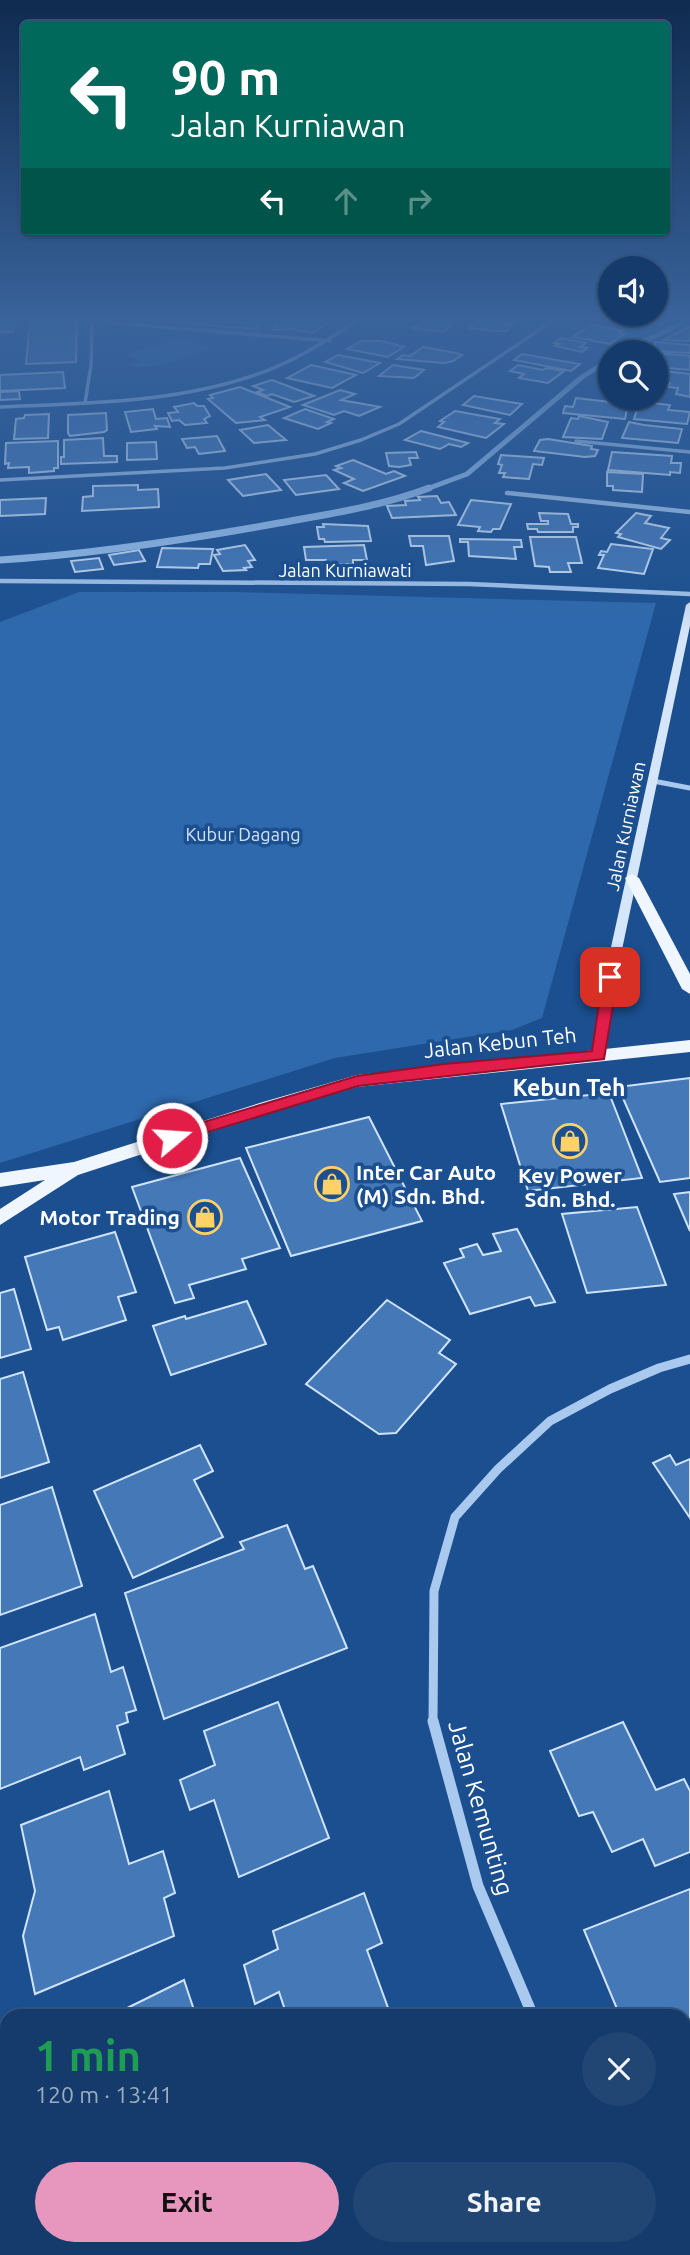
<!DOCTYPE html>
<meta charset="utf-8">
<style>
:root{--surface:#143b6b;--page:#214673;--text:#f1f3f6;--muted:#9dadc1;--line:#33557e;--accent:#e797bd}
body{margin:0;font-family:Ubuntu,sans-serif;background:var(--page);color:var(--text);height:100vh;display:flex;flex-direction:column;font-size:26px;white-space:nowrap}
*{box-sizing:border-box;margin:0}
p{font-size:23px;color:var(--muted)}
.icon{flex:none;width:38px;height:38px;fill:none;stroke:currentColor;stroke-width:2;stroke-linecap:round;stroke-linejoin:round}
.map{position:relative;flex:1;overflow:hidden}
.side{position:absolute;left:0px;top:2009px;width:691px;height:247px;display:flex;flex-direction:column;background:var(--surface);border-radius:21px 21px 0 0;box-shadow:0 2px 5px #0004,0 0 0 2px var(--line)}
.side>*{flex:none}
.hud{position:absolute;left:21px;top:21px;width:649px;height:214px;border-radius:7px;box-shadow:0 2px 5px #0004,0 0 0 2px var(--line);background:#00695c;color:#fff;overflow:hidden}
.controls{position:absolute;left:598px;top:256px;display:grid;gap:14px}
.controls a{display:grid;place-items:center;width:70px;height:70px;border-radius:50%;background:var(--surface);box-shadow:0 2px 5px #0004,0 0 0 2px var(--line);font-size:35px}
.pin{position:absolute;display:grid;place-items:center;width:60px;height:60px;color:#fff;margin:-30px;border-radius:14px;box-shadow:0 4px 10px #0006}
.me{position:absolute;width:77px;margin:-38px;rotate:72deg;stroke-linejoin:round;filter:drop-shadow(0 0 5px #0008)}
.turn{display:flex;align-items:center;gap:24px;height:147px;padding:0 35px;font-size:32px}
.turn .icon{width:91px;height:91px;stroke-width:2.5}
.turn b{display:block;font-size:49px;line-height:60px}
.lanes{display:flex;align-items:center;height:66px;padding:0 35px;background:#0003;justify-content:center;gap:35px;direction:ltr}
.lanes .off{opacity:.35}
.round{display:grid;place-items:center;flex:none;width:74px;height:74px;border-radius:37px;background:var(--page)}
.summary{display:flex;align-items:center;justify-content:space-between;height:119px;padding:0 35px}
h1{font-size:42px;font-weight:600;line-height:52px;color:#1e9e55}
.cta{display:flex;gap:14px;margin-top:auto;padding:14px 35px}
.cta a{flex:1;height:80px;border-radius:42px;background:var(--accent);color:#111;font-size:28px;font-weight:600;line-height:80px;text-align:center}
.cta a+a{background:var(--page);color:var(--text)}
.map>svg:first-child{display:block}
.green{fill:#2e69ad}
.lines{fill:none;stroke-linecap:round;stroke-linejoin:round}
.stream-far1{stroke:#9cc4f0;stroke-width:5}
.stream{stroke:#9cc4f0;stroke-width:7}
.building{fill:#4478b7;stroke:#cfe3fa;stroke-width:2}
.street-far4{stroke:#a9c9ee;stroke-width:3.5}
.street-far3{stroke:#a9c9ee;stroke-width:4.5}
.street-far2{stroke:#a9c9ee;stroke-width:5}
.street-far1{stroke:#a9c9ee;stroke-width:9}
.street{stroke:#a9c9ee;stroke-width:11}
.secondary{fill:#d6e6fa;fill-rule:evenodd}
.primary{fill:#f0f6ff;fill-rule:evenodd}
.route{fill:#e11d48;stroke:#92132f;stroke-width:2}
.labels{text-anchor:middle;dominant-baseline:central;stroke-width:7;stroke-linejoin:round;paint-order:stroke}
.far-street-label{font-size:18px;fill:#fff;stroke:#1b4f8f}
.far-park-label{font-size:18px;fill:#cfe3fa;stroke:#1b4f8f}
.street-label{font-size:21px;fill:#fff;stroke:#1b4f8f}
.poi-label{font-size:21px;font-weight:bold;fill:#fff;stroke:#1b4f8f;text-anchor:start}
.neighbourhood-label{font-size:23px;font-weight:bold;fill:#fff;stroke:#1b4f8f}
.near-street-label{font-size:24px;fill:#fff;stroke:#1b4f8f}
</style>
<div class="map">
<svg width="690" height="2255" viewBox="0 0 690 2255">
<rect width="100%" height="100%" fill="#1b4f8f"/>
<g class="green">
<path d="M185,338L213,349C193,355 146,373 128,365L142,361L125,354Z"/>
<polygon points="79,592 234,592 656,603 542,1018 512,1030 335,1058 0,1163 0,622"/>
</g>
<g class="lines">
<g class="stream-far1">
<polyline points="623,352 684,322"/>
<polyline points="424,490 467,474 582,377 611,359"/>
</g>
<path class="stream" d="M0,560C94,554 186,540 279,523C329,514 382,506 429,488"/>
</g>
<g class="building">
<polygon points="0,322 15,322 13,332 0,332"/>
<polygon points="30,322 77,322 76,362 26,364"/>
<polygon points="166,322 261,322 256,329"/>
<polygon points="278,322 328,322 313,333 291,329 273,330"/>
<polygon points="421,322 455,322 444,332 412,328 420,326"/>
<polygon points="476,322 518,322 508,324 506,325 512,326 506,331 496,331 469,328"/>
<polygon points="591,325 623,331 619,333 624,334 610,344 573,337"/>
<polygon points="690,326 690,341 664,340"/>
<polygon points="561,338 586,343 580,347 587,348 582,352 555,346 559,344 554,343"/>
<polygon points="361,341 381,341 404,347 388,357 347,349"/>
<polygon points="655,342 690,345 690,353 653,351"/>
<polygon points="423,347 456,353 462,355 453,361 444,363 397,359 403,355 410,356"/>
<polygon points="656,353 690,356 690,370 656,367"/>
<polygon points="522,354 580,364 571,371 514,360"/>
<polygon points="338,355 380,363 363,373 325,362"/>
<polygon points="311,365 356,375 332,388 287,378"/>
<polygon points="393,365 424,370 414,378 379,376"/>
<polygon points="518,365 543,370 546,368 564,371 548,383 519,378 524,374 510,371"/>
<polygon points="665,371 690,374 690,397 676,394 678,388 668,387 670,383 662,382"/>
<polygon points="63,372 65,388 0,391 0,375"/>
<polygon points="272,380 314,396 294,402 272,394 267,396 257,392 263,390 253,386"/>
<polygon points="240,387 290,407 260,417 265,420 236,423 208,399 213,398 210,395"/>
<polygon points="340,390 355,394 341,400 380,407 359,416 344,411 334,415 303,405"/>
<polygon points="19,391 20,399 0,400 0,392"/>
<polygon points="474,396 522,404 510,415 463,405"/>
<polygon points="576,398 628,404 625,419 563,413 565,406 573,407"/>
<polygon points="194,403 197,406 204,406 210,416 204,419 207,423 185,425 179,420 172,421 168,413 178,412 174,407"/>
<polygon points="652,403 670,405 668,410 690,412 687,424 634,419 639,404"/>
<polygon points="153,409 156,419 167,418 170,427 155,426 157,429 131,432 125,412"/>
<polygon points="305,409 334,419 327,422 331,423 318,429 284,418"/>
<polygon points="455,411 500,419 495,423 504,424 486,438 438,427 444,422 440,421"/>
<polygon points="106,413 107,430 104,432 70,436 68,433 68,415"/>
<polygon points="49,414 48,438 14,439 16,419 24,418 25,415"/>
<polygon points="579,416 608,422 602,439 563,437 571,418 578,419"/>
<polygon points="629,422 644,425 682,429 678,443 622,438"/>
<polygon points="268,425 286,440 254,443 240,430"/>
<polygon points="421,431 468,443 461,447 449,444 440,449 405,440"/>
<polygon points="217,436 225,451 199,454 195,447 187,448 182,439"/>
<polygon points="103,438 104,456 117,456 117,462 61,464 61,457 64,457 64,440"/>
<polygon points="548,439 592,446 591,449 598,450 595,456 585,457 534,451 540,440"/>
<polygon points="58,441 58,468 54,468 54,471 29,473 29,467 8,468 9,463 5,464 6,443"/>
<polygon points="156,442 157,459 127,460 127,443"/>
<polygon points="416,452 418,458 409,458 411,465 399,467 389,466 386,453"/>
<polygon points="612,452 672,456 671,463 681,463 680,473 670,472 670,475 608,470"/>
<polygon points="501,455 544,458 542,465 533,464 529,479 503,477 505,473 499,473 502,465 498,464"/>
<polygon points="353,460 386,474 394,471 405,476 363,491 344,483 354,479 334,470 341,468 336,466"/>
<polygon points="607,472 643,474 642,492 613,490 613,486 607,486"/>
<polygon points="266,474 281,490 243,496 228,480"/>
<polygon points="326,475 339,489 296,495 284,480"/>
<polygon points="138,485 138,490 158,489 159,507 82,511 83,497 93,496 93,486"/>
<polygon points="437,496 441,503 449,502 456,515 392,518 387,506 406,505 405,501 420,500 418,497"/>
<polygon points="46,498 45,514 0,516 0,500"/>
<polygon points="471,500 511,504 500,529 493,529 491,532 478,531 480,527 458,525"/>
<polygon points="539,513 568,514 571,524 578,524 578,527 573,527 573,532 538,532 537,529 528,529 527,524 548,524 548,521 541,521"/>
<polygon points="636,513 651,516 645,523 669,528 661,538 670,540 661,549 618,537 621,534 616,533"/>
<polygon points="323,524 368,526 371,541 325,542 324,539 319,539 317,527 324,527"/>
<polygon points="409,536 449,536 454,561 426,565 423,546 411,546"/>
<polygon points="530,537 576,537 582,563 568,563 571,572 550,572 549,567 535,566"/>
<polygon points="460,539 521,540 522,547 514,547 516,559 469,556 468,542 460,542"/>
<polygon points="611,544 653,549 644,574 598,568 604,555 599,555 601,551 607,552"/>
<polygon points="245,545 255,560 248,561 252,567 244,568 246,570 223,571 214,555 220,554 217,550"/>
<polygon points="364,545 367,560 353,560 353,564 327,565 326,560 306,560 304,547"/>
<polygon points="162,548 213,549 210,564 199,564 198,568 157,567"/>
<polygon points="139,550 145,561 114,565 109,555"/>
<polygon points="99,558 103,569 75,572 71,561"/>
<polygon points="690,1078 690,1178 660,1182 618,1087"/>
<polygon points="609,1093 642,1178 528,1191 501,1104"/>
<polygon points="369,1117 422,1221 291,1256 246,1148"/>
<polygon points="240,1158 280,1248 242,1259 246,1269 189,1285 194,1298 175,1303 132,1187"/>
<polygon points="690,1192 690,1231 674,1194"/>
<polygon points="637,1207 666,1285 587,1293 562,1214"/>
<polygon points="517,1229 555,1302 535,1306 530,1297 470,1314 444,1263 464,1257 460,1249 477,1244 483,1255 501,1251 493,1234"/>
<polygon points="115,1232 136,1292 118,1297 126,1320 63,1340 59,1327 47,1330 25,1257"/>
<polygon points="14,1289 31,1349 0,1358 0,1293"/>
<polygon points="387,1300 450,1340 439,1353 456,1364 396,1433 379,1434 306,1384"/>
<polygon points="247,1301 266,1344 171,1375 153,1326 185,1316 186,1319"/>
<polygon points="23,1372 49,1462 0,1478 0,1379"/>
<polygon points="200,1445 213,1471 194,1480 223,1537 133,1578 94,1491"/>
<polygon points="670,1455 676,1465 690,1459 690,1518 653,1463"/>
<polygon points="52,1487 82,1586 0,1615 0,1505"/>
<polygon points="287,1525 305,1569 313,1566 347,1648 164,1719 125,1593 244,1549 240,1542"/>
<polygon points="95,1614 111,1672 123,1667 136,1710 126,1713 128,1722 117,1726 125,1754 84,1770 80,1757 0,1789 0,1648"/>
<polygon points="278,1702 329,1838 239,1877 214,1800 190,1810 180,1780 215,1765 204,1731"/>
<polygon points="623,1722 656,1790 684,1779 690,1791 690,1852 655,1866 643,1839 612,1852 593,1812 579,1816 550,1751"/>
<polygon points="109,1791 129,1864 163,1851 175,1893 164,1898 174,1936 35,1994 23,1936 35,1891 21,1825"/>
<polygon points="690,1889 690,2051 684,2053 684,2016 620,2016 584,1930"/>
<polygon points="364,1893 382,1943 367,1950 391,2016 287,2016 279,1992 255,2004 244,1965 278,1949 273,1931"/>
<polygon points="184,1980 196,2016 111,2016"/>
<polygon points="117,2249 269,2249 270,2255 102,2255"/>
<polygon points="326,2249 479,2249 481,2255 327,2255"/>
</g>
<g class="lines">
<g class="street-far4">
<polyline points="104,322 330,341"/>
<polyline points="85,403 91,365 92,322"/>
<path d="M0,407C91,403 190,403 276,367C304,355 329,339 355,322"/>
<polyline points="576,441 690,452"/>
<polyline points="0,480 225,468 315,454 361,440 399,424 551,322"/>
</g>
<g class="street-far3">
<polyline points="507,493 690,512"/>
<polyline points="0,581 469,584 690,594"/>
</g>
<polyline class="street-far2" points="653,781 690,788"/>
<polyline class="street-far1" points="433,1723 434,1591 455,1517 498,1469 550,1421 610,1389 659,1368 690,1359"/>
<g class="street">
<polyline points="433,1721 478,1886 533,2016"/>
<polyline points="684,2195 690,2192"/>
<polyline points="632,2249 635,2255"/>
</g>
<polygon class="secondary" points="690,602 690,626 611,1002 606,1055 599,1060 592,1055 599,1002 686,605"/>
<g class="primary">
<polygon points="632,874 639,878 690,974 690,994 682,989 625,878"/>
<polygon points="690,1040 690,1052 357,1087 274,1111 78,1175 0,1225 0,1209 45,1180 0,1187 0,1173 74,1162 263,1102 357,1075"/>
</g>
</g>
<linearGradient id="sky" x2="0" y2="1"><stop stop-color="#0f2b4f"/><stop offset="0.5" stop-color="#39639b"/><stop offset="1" stop-color="#39639b" stop-opacity="0"/></linearGradient>
<rect width="690" height="638" fill="url(#sky)"/>
<polygon class="route" points="610,972 618,977 604,1059 358,1086 172,1143 164,1138 167,1133 357,1076 444,1064 592,1051 603,977"/>
<defs>
<g id="shop-ring" transform="scale(1.75)"><circle r="9.5" fill="#1b4f8f" stroke="#ffd166" stroke-width="1.5"/><path d="M-5-2.5h2.3a2.7 3.5 0 0 1 5.4 0H5L5.5 6h-11ZM-1.5-2.5h3a1.5 2.3 0 0 0-3 0Z" fill="#ffd166"/></g>
</defs>
<g fill-rule="evenodd">
<use href="#shop-ring" x="570" y="1141"/>
<use href="#shop-ring" x="332" y="1184"/>
<use href="#shop-ring" x="205" y="1217"/>
</g>
<g class="labels">
<g class="far-street-label">
<text x="345" y="570">Jalan Kurniawati</text>
<text transform="translate(625 826) rotate(-78)">Jalan Kurniawan</text>
</g>
<g class="far-park-label">
<text x="243" y="834">Kubur Dagang</text>
</g>
<g class="street-label">
<text transform="translate(500 1042) rotate(-6)">Jalan Kebun Teh</text>
</g>
<g class="poi-label">
<text x="356" y="1172">Inter Car Auto<tspan x="356" dy="24">(M) Sdn. Bhd.</tspan></text>
<text x="570" y="1175" text-anchor="middle">Key Power<tspan x="570" dy="24">Sdn. Bhd.</tspan></text>
<text x="180" y="1217" text-anchor="end">Motor Trading</text>
</g>
<g class="neighbourhood-label">
<text x="569" y="1087">Kebun Teh</text>
</g>
<g class="near-street-label">
<text transform="translate(481 1808) rotate(74)">Jalan Kemunting</text>
</g>
</g>
</svg>
<div class="controls">
<a><svg class="icon" aria-label="sound" viewBox="0 0 24 24"><path d="M4 9h4l5-4v14l-5-4H4zM17 9q2 3 0 6"/></svg></a>
<a><svg class="icon" aria-label="search" viewBox="0 0 24 24"><circle cx="10" cy="10" r="6"/><path d="M15 15l6 6"/></svg></a>
</div>
<div class="pin" style="left:610px;top:977px;background:#d93025"><svg class="icon" aria-label="arrive" viewBox="0 0 24 24"><path d="M6 21V4h12l-3 4 3 4H6"/></svg></div>
<svg class="me" style="left:172px;top:1138px" viewBox="-20 -20 40 40"><circle r="17" fill="#e11d48" stroke="#fff" stroke-width="3"/><path d="M0-11L8 9 0 5-8 9z" fill="#fff"/></svg>
<div class="hud">
<div class="turn"><svg class="icon" aria-label="left" viewBox="0 0 24 24"><path d="M17 20v-9H6M10 6l-5 5 5 5"/></svg><div><b>90 m</b>Jalan Kurniawan</div></div>
<div class="lanes"><svg class="icon" aria-label="left" viewBox="0 0 24 24"><path d="M17 20v-9H6M10 6l-5 5 5 5"/></svg><svg class="icon off" aria-label="ahead" viewBox="0 0 24 24"><path d="M12 20V5M6 11l6-6 6 6"/></svg><svg class="icon off" aria-label="right" viewBox="0 0 24 24"><path d="M7 20v-9h11M14 6l5 5-5 5"/></svg></div>
</div>
<section class="side">
<div class="summary"><div><h1>1 min</h1><p>120 m · 13:41</p></div><a class="round"><svg class="icon" aria-label="close" viewBox="0 0 24 24"><path d="M6 6l12 12M18 6L6 18"/></svg></a></div>
<div class="cta"><a>Exit</a><a>Share</a></div>
</section>
</div>
